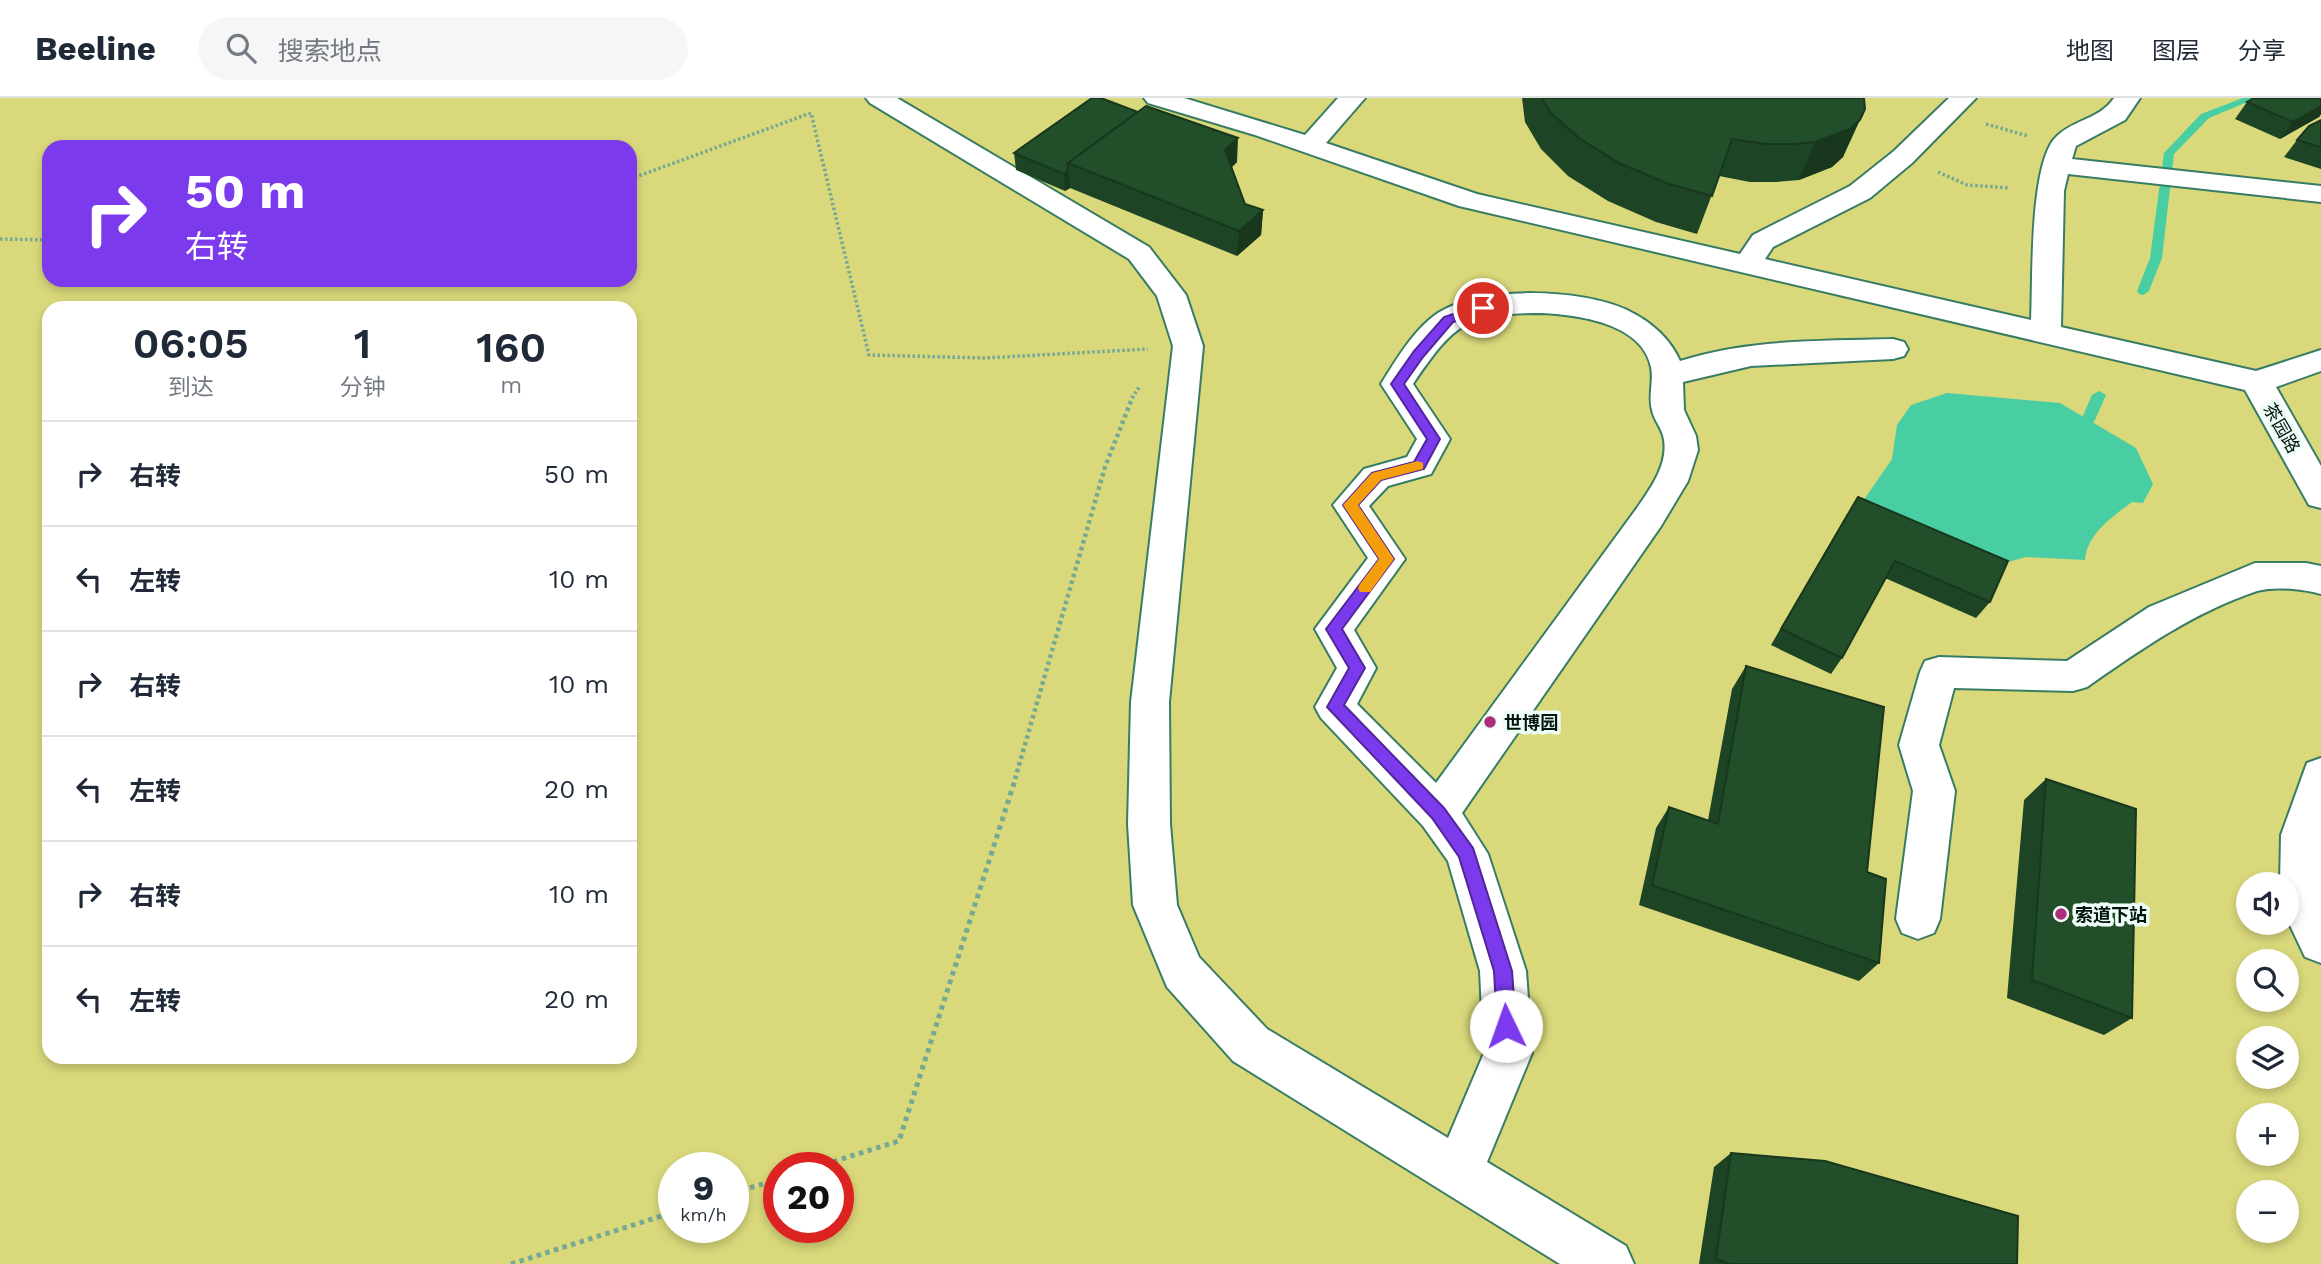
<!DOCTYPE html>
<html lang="zh">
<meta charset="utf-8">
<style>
:root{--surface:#fff;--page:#f6f6f7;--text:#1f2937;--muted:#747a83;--line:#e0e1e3}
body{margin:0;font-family:"Work Sans","Noto Sans SC",sans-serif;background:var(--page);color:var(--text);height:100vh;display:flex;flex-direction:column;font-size:26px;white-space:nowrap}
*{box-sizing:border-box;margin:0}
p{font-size:23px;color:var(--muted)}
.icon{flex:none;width:38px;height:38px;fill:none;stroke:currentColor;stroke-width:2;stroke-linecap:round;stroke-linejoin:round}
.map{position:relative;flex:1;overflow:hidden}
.panel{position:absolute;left:42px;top:203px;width:595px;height:763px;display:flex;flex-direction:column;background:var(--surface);border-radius:21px;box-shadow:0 4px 10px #0003}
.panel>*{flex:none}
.hud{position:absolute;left:42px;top:42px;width:595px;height:147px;border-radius:21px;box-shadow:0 4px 10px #0003;background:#7c3aed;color:#fff;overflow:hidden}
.tools{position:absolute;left:2236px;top:774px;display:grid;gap:14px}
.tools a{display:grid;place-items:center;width:63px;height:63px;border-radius:50%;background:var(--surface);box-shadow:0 4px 10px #0003;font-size:35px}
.speed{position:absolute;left:658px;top:1054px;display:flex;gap:14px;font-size:35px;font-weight:700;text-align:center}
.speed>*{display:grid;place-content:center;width:91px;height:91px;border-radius:50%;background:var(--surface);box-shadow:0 4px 10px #0003;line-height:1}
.speed small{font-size:18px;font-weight:400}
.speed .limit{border:10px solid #d22;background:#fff;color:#111}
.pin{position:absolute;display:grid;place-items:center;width:60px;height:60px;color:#fff;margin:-30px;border:4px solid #fff;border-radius:50%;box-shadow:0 2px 7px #0007}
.me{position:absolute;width:77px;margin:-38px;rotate:357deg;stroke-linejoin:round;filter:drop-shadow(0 0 5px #0008)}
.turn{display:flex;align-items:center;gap:24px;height:147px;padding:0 28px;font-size:32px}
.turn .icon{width:91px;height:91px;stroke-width:2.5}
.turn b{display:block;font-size:49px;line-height:60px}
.eta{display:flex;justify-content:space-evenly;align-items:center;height:119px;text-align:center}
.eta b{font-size:42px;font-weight:600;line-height:49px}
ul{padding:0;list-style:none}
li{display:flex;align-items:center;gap:21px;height:105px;padding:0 28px;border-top:2px solid var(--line)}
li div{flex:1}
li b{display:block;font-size:26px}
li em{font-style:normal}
header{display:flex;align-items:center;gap:42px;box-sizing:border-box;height:98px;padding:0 35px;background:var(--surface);border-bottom:2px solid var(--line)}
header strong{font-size:33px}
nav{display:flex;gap:38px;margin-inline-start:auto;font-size:24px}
.search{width:490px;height:63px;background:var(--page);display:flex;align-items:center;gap:18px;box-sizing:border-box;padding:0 24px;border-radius:38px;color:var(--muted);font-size:26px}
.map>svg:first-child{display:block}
.green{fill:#d9d87b;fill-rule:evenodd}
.water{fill:#49cea3}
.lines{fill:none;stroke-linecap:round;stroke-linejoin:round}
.stream{fill:#49cea3;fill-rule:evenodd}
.minor-casing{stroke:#387c64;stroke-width:4}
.path-far2{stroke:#75a994;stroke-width:3.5;stroke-dasharray:2.5 2.5;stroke-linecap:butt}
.path-far1{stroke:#75a994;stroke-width:4.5;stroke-dasharray:3.5 3.5;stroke-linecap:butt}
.path{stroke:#75a994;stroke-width:5;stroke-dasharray:4.5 4.5;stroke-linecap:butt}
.minor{fill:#fff;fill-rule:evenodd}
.wall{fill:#1d4424}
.shaded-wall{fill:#18371d}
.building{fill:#224f2a;stroke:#18371d;stroke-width:2}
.route{fill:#7c3aed;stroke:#51269a;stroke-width:2}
.slow{fill:#f59e0b}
.poi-dot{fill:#ae2e7c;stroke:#eefcf6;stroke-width:2.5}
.labels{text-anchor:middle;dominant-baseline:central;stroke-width:7;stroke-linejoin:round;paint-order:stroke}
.street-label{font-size:18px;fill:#00160d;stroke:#eefcf6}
.poi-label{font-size:18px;font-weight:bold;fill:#00160d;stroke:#eefcf6;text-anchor:start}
</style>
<header>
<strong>Beeline</strong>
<div class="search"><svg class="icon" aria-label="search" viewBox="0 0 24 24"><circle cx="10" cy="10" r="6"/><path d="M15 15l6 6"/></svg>搜索地点</div>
<nav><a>地图</a><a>图层</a><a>分享</a></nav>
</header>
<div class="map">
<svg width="2321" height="1166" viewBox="0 0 2321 1166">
<rect width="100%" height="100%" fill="#b7fce0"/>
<path class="green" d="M0,0H2321V1166H0ZM49,49H630V182H49ZM49,210H630V959H49ZM2249,786H2287V824H2249ZM2249,863H2287V901H2249ZM2249,940H2287V978H2249ZM2249,1017H2287V1055H2249ZM674,1069H733V1129H674ZM779,1069H838V1129H779ZM2249,1094H2287V1132H2249Z"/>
<path class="water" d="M1947,295L2060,305L2136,350L2153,386L2143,405L2132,404C2112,419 2087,436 2085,462L2026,459L1994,468L1859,409L1892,361L1897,327L1911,307Z"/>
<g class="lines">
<g class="stream">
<polygon points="2243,0 2257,0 2209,20 2174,56 2162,160 2149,193 2143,197 2139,196 2137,193 2150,160 2164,55 2201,16"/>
<polygon points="2099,293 2106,297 2095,322 2093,325 2083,325 2081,322 2092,297"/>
</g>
<g class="minor-casing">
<g id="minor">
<path d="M866,0H897L1149,149L1186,197L1203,248L1169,604L1170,726L1177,807L1199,859L1267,931L1448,1040L1484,955L1480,873L1448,763L1423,728L1321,620L1315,609L1337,570L1315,531L1368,460L1333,407L1364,371L1407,359L1417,341L1381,286C1396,262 1414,231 1438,215C1481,187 1582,191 1627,212C1650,223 1670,240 1680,263C1749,241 1822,243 1893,241L1904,244L1908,251L1904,258L1893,261L1751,268L1683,284L1684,312L1696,338L1698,352L1688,383L1661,428L1462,715L1488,756L1526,873L1532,955L1487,1064L1626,1148L1634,1166H1560L1233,963L1167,889L1133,807L1128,726L1131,604L1173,248L1157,198L1129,161L870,5ZM1542,215C1578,217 1642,225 1651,269C1654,283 1648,298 1652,312C1654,323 1663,331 1664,342C1668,367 1650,391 1637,410L1436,685L1357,606L1376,570L1354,532L1405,461L1369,408L1388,388L1431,376L1450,341L1413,286C1455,224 1467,215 1542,215Z"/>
<path d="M1144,0H1184L1305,37L1338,0H1365L1326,45L1477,96L1740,156L1753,137L1850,88L1894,53L1949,0H1976L1912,65L1870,100L1773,149L1765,161L2031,222C2033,182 2029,63 2057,38C2075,21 2100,21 2114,0H2140L2125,22L2076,48L2072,61L2321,88V104L2068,76L2064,93L2061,229L2256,273L2321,252V273L2276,289L2321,368V410L2309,407L2245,292L1459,108L1255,37L1148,5Z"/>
<path d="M2255,465H2306L2321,468V496C2303,491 2275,488 2257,493C2194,514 2140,552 2087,589L2073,593L1954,590L1939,647L1955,693L1940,821L1934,835L1918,841L1902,835L1896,821L1913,693L1899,647L1920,574L1925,563L1939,559L2067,563L2149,509Z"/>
<polygon points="2321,660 2321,865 2305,859 2287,821 2287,786 2280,786 2281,737 2307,665"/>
</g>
</g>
<g class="path-far2">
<polyline points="1986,26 2028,38"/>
<polyline points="1938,74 1967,87 2010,90"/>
<polyline points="630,81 811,15 869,257 985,260 1148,251"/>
<polyline points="0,141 49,142"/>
<polyline points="1132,300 1140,288"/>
</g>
<polyline class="path-far1" points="1015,681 1105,369 1133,298"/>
<g class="path">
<polyline points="816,1069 899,1043 1016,679"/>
<polyline points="733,1095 779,1081"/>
<polyline points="511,1166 674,1114"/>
</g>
<use href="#minor" class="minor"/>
</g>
<g class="wall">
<polygon points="1522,0 1864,0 1843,59 1832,69 1799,82 1776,84 1750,84 1719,78 1697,136 1656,124 1608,103 1568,78 1541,51 1525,24"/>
<polygon points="2321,0 2321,16 2319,19 2280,41 2235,21 2247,4"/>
<polygon points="2321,22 2321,71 2284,59 2297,42"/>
<polygon points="1014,55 1237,64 1232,69 1245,106 1263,112 1261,137 1237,158 1070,90 1065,93 1016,72"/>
<polygon points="1847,416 1990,504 1976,520 1885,480 1842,560 1831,576 1771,547"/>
<polygon points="1746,568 1867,774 1879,865 1859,883 1639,807 1656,730 1669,709 1708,722 1732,591"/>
<polygon points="2046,681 2132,920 2104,937 2007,900 2024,702"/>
<polygon points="1731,1055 2017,1166 1699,1166 1714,1069"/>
</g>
<g class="shaded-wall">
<polygon points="2321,8 2321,16 2319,19 2280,41 2293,24"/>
<polygon points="1860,22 1843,59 1832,69 1799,82 1815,44"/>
<polygon points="1238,40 1237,64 1224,76 1225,52"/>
<polygon points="1068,72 1070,90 1065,93 1064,76"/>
<polygon points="1263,112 1261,137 1237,158 1239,133"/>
</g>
<g class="building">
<polygon points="1092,0 1101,0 1138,14 1068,65 1068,72 1064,76 1014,55"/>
<polygon points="1542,0 1864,0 1865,11 1860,22 1850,31 1815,44 1793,46 1766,46 1732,41 1712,98 1669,86 1619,65 1579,40 1550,14"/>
<polygon points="2254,0 2321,0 2321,8 2293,24 2247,4"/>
<polygon points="1146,8 1238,40 1225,52 1245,106 1263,112 1239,133 1068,65"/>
<polygon points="2321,22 2321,49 2297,42 2309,28"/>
<polygon points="1858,399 2008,463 1990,504 1895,463 1842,560 1781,531"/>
<polygon points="1746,568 1884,609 1867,774 1886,781 1879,865 1652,787 1669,709 1718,726"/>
<polygon points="2046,681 2136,711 2132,920 2032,882"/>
<polygon points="1731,1055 1825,1063 2018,1118 2017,1166 1730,1166 1716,1161"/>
</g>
<polygon class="route" points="1483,206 1489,210 1487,213 1453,224 1423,259 1404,286 1440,341 1424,371 1381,382 1358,407 1394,461 1342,531 1365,570 1344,607 1444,710 1473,750 1512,873 1516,928 1513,934 1506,937 1499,934 1497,928 1494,873 1459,759 1432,720 1327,609 1349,570 1326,531 1379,461 1343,407 1372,375 1414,364 1427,341 1391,286 1414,253 1444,219"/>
<polygon class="slow" points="1418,363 1423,365 1423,371 1381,382 1358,407 1394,461 1370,494 1360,494 1358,490 1360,486 1379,461 1343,407 1372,375"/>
<g class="poi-dot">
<circle cx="1490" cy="624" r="7"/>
<circle cx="2061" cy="816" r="7"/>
</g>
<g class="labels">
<g class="street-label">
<text transform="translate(2282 330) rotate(60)">茶园路</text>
</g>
<g class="poi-label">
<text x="1504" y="624">世博园</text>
<text x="2075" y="816">索道下站</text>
</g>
</g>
</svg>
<div class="tools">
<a><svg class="icon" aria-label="sound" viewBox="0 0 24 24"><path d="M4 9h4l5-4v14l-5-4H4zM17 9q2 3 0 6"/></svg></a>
<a><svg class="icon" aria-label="search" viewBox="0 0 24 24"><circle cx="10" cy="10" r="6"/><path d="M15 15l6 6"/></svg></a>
<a><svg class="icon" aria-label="layers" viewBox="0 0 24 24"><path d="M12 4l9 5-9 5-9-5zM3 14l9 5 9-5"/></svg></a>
<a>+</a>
<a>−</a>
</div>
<div class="speed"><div>9<small>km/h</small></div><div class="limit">20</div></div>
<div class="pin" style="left:1483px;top:210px;background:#d93025"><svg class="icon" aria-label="arrive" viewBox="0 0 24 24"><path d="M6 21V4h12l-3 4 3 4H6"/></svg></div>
<svg class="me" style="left:1506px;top:928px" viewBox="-20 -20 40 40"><circle r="19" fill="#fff"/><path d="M0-13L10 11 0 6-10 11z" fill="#7c3aed"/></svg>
<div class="hud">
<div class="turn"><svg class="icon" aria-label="right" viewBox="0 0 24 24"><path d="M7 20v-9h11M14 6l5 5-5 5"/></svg><div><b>50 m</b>右转</div></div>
</div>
<section class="panel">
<div class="eta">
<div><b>06:05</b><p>到达</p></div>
<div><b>1</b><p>分钟</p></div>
<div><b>160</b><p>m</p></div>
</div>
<ul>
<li><svg class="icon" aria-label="right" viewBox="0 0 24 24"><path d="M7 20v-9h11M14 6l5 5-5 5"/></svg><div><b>右转</b></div><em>50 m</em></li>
<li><svg class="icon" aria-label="left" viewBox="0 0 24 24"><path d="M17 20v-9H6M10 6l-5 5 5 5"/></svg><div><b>左转</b></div><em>10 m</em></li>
<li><svg class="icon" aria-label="right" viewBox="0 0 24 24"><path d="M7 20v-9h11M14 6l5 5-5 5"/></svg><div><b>右转</b></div><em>10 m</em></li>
<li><svg class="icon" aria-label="left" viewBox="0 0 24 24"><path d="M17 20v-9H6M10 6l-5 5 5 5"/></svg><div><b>左转</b></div><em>20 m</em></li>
<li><svg class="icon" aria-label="right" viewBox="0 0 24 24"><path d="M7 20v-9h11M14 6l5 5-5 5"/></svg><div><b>右转</b></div><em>10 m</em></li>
<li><svg class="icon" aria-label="left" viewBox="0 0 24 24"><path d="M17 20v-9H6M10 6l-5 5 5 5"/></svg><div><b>左转</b></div><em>20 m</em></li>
</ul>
</section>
</div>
